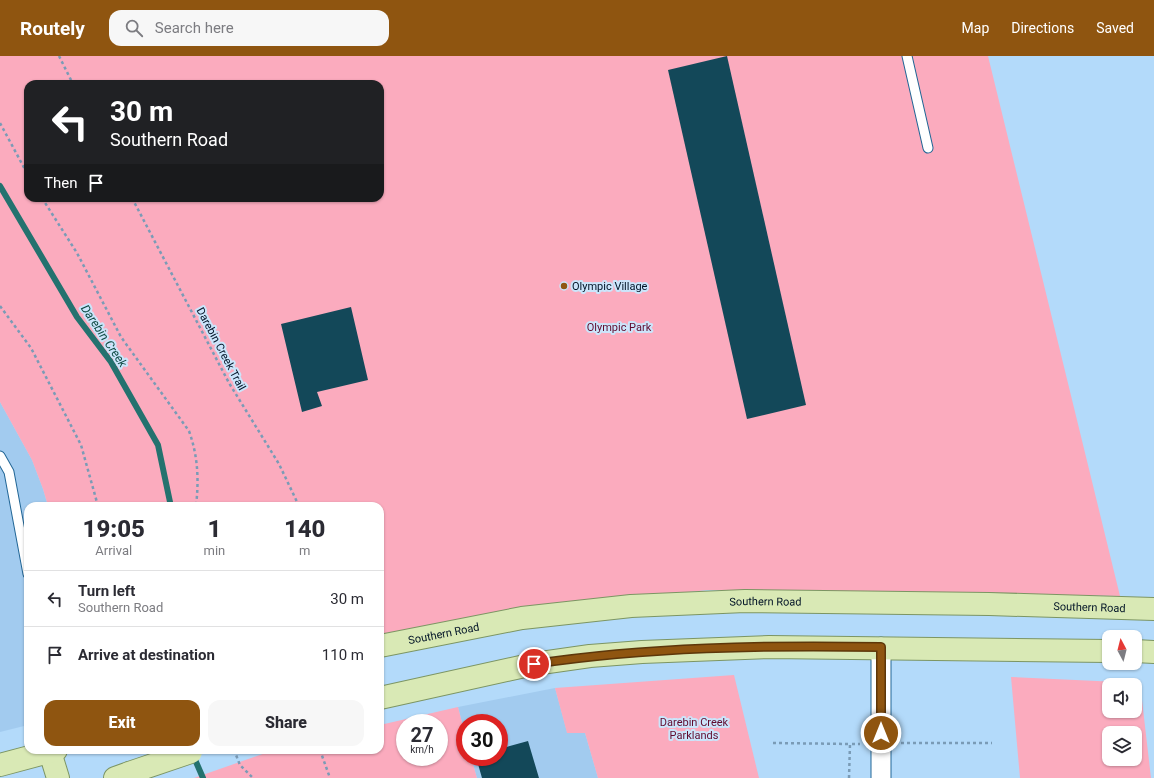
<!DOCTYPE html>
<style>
:root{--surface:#fff;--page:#f7f7f7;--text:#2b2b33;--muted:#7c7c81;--line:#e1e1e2;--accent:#8f5510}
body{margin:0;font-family:Roboto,sans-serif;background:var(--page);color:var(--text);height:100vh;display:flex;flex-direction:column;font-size:15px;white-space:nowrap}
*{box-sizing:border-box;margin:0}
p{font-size:13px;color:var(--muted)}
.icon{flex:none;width:22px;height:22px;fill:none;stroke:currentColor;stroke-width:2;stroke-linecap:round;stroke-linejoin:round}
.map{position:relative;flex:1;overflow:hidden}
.drawer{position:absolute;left:24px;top:446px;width:360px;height:252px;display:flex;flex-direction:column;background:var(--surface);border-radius:12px;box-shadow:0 1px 3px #0004}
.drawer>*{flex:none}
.top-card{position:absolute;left:24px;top:24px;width:360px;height:122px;border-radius:12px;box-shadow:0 1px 3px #0004;background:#202124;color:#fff;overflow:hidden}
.needle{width:26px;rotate:353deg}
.controls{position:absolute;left:1102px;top:574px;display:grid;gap:8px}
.controls a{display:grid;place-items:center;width:40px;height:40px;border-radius:8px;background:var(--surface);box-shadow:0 1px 3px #0004;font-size:20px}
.speed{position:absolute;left:396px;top:658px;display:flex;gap:8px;font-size:20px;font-weight:700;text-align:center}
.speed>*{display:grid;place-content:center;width:52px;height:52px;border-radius:50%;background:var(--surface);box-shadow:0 1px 3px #0004;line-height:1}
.speed small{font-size:10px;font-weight:400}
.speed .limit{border:6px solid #d22;background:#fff;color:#111}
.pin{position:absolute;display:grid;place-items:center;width:34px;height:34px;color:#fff;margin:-17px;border:2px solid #fff;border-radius:50%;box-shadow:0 1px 4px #0007}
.me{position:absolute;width:44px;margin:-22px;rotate:0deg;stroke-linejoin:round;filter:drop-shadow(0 0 3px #0008)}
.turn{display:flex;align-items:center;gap:14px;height:84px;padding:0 20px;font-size:18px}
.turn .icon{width:52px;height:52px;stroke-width:2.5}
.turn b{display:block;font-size:28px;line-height:34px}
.then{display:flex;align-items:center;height:38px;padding:0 20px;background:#0003;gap:8px;font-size:15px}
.eta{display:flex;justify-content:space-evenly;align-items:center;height:68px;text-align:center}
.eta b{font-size:24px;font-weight:800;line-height:28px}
.cta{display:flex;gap:8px;margin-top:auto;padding:8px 20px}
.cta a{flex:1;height:46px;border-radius:12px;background:var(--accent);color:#fff;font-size:16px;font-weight:800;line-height:46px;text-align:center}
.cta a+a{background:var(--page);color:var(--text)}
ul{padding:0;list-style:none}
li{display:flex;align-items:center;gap:12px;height:56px;padding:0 20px;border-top:1px solid var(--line)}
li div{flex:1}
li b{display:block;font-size:15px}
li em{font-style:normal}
header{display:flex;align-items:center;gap:24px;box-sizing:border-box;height:56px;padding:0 20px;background:var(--accent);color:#fff}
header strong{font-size:19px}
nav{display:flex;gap:22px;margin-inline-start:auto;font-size:14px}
.search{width:280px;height:36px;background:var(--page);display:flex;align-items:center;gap:10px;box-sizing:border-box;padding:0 14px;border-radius:12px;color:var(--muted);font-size:15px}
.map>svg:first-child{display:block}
.built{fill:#a2cbef}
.green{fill:#fbabbe;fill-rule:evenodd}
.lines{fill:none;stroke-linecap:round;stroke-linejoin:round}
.stream{stroke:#24726f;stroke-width:6}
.building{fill:#134859}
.service-casing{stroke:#226696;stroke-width:11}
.minor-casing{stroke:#226696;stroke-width:21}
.primary-casing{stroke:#7c9563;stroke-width:24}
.path{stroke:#7a9bb6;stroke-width:2.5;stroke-dasharray:3 3;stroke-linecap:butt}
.service{stroke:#fff;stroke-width:9}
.minor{stroke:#fff;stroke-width:19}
.primary{stroke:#d9e9b5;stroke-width:22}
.primary-bridge-casing{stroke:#7c9563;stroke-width:24;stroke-linecap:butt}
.primary-bridge{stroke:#d9e9b5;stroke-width:22}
.route-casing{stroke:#5d370a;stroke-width:10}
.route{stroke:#8f5510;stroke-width:7}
.poi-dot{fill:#8f5510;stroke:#cbe5fb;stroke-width:1.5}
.labels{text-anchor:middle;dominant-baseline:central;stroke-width:4;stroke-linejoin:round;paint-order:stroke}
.poi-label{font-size:11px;fill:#001326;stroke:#cbe5fb;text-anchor:start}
.park-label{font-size:11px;fill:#610b2e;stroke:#cbe5fb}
.street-label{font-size:11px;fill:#001326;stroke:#cbe5fb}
.water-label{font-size:12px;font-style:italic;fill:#0d4942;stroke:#cbe5fb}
</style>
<header>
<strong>Routely</strong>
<div class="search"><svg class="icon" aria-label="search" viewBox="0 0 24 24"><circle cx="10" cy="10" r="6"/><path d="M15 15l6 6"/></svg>Search here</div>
<nav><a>Map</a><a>Directions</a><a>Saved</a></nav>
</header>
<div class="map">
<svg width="1154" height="722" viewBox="0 0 1154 722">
<rect width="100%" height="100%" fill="#b3dafa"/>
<g class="built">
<polygon points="0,346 32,404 43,433 48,450 28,450 28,669 0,676"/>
<polygon points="555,632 567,676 585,677 598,722 477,722 471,701 499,701 499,667 465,667 465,678 458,651"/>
</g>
<g class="green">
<path d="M0,0H988L1120,540L707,534L513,556L380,580V450H48L43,433L32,404L0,346ZM28,28H380V142H28Z"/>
<polygon points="734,619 759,722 598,722 585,677 567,677 555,632"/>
<path d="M1011,621L1140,627L1151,722H1020ZM1109,629H1135V655H1109ZM1109,677H1135V703H1109Z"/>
<path d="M458,651L465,678V701H471L477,722H194L274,694H380V669ZM405,667H439V701H405Z"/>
</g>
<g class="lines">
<g class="stream">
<polyline points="0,130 77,261 111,306 158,389 170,446 169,450"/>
<polyline points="193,699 203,722"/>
</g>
</g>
<g class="building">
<polygon points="727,0 806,349 747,363 668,14"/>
<polygon points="351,251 368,324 317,336 322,350 302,356 281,268"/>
<polygon points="528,685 539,722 482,722 476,701 499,701 499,693"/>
</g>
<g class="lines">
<g class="service-casing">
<g id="service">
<polyline points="907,0 928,92"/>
<polyline points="0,400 9,416 28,518"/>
</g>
</g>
<g class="minor-casing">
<polyline id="minor" points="881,591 881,722"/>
</g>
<g class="primary-casing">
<g id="primary">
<path id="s1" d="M380,590L522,562L631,550L745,545L989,548L1154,553"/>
<polyline points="1135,595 1154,596"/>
<polyline points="380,642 534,608 590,600 642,596 769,591 1109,595"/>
<polyline points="50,696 58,722"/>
<polyline points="0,709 56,694"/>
<polyline points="115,722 129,717"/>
</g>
</g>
<g class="path">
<polyline points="59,0 73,28"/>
<polyline points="0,67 28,119"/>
<path d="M42,142L77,197L121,281L189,375C198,400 199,424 196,450"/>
<polyline points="132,142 229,327 279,408 299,450"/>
<polyline points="0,250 31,292 81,389 98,450"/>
<polyline points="773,687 850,688"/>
<polyline points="901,687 992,687"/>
<polyline points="234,694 240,709 253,722"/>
<polyline points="320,694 330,722"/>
<polyline points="849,722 850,688 860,688"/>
</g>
<use href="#service" class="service"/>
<use href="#minor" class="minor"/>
<use href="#primary" class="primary"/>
<g class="primary-bridge-casing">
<polyline id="primary-bridge" points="129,717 191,696"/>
</g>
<use href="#primary-bridge" class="primary-bridge"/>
</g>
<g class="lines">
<g class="route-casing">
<path id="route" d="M534,608C648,591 765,589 881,591V677"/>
</g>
<use href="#route" class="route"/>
</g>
<circle class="poi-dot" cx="564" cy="230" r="4"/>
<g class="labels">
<g class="poi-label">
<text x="572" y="230">Olympic Village</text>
</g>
<g class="park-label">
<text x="619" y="271">Olympic Park</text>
<text x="694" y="666">Darebin Creek<tspan x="694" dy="13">Parklands</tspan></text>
</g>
<g class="street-label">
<text transform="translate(221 293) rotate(62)">Darebin Creek Trail</text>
<text stroke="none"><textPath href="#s1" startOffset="389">Southern Road</textPath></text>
<text stroke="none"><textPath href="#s1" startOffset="713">Southern Road</textPath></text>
<text stroke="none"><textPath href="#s1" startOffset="65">Southern Road</textPath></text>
</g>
<g class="water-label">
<text transform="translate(104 280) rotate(56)">Darebin Creek</text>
</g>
</g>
</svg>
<div class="controls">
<a><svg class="needle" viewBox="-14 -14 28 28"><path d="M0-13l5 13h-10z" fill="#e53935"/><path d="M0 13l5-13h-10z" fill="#7c7c81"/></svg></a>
<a><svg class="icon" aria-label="sound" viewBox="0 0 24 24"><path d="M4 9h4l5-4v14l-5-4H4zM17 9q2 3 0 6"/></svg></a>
<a><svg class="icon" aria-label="layers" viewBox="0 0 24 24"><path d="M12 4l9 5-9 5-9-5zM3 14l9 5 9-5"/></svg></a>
</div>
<div class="speed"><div>27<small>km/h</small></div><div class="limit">30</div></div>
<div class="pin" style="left:534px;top:608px;background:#d93025"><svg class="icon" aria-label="arrive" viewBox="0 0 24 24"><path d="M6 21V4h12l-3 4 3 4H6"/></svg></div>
<svg class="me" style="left:881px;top:677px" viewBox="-20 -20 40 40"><circle r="17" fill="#8f5510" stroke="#fff" stroke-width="3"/><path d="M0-11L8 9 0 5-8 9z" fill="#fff"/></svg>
<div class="top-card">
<div class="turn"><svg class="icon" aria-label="left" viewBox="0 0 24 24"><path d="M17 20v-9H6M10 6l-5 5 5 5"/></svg><div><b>30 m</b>Southern Road</div></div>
<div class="then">Then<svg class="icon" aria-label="arrive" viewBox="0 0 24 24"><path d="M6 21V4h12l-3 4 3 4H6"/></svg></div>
</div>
<section class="drawer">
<div class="eta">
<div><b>19:05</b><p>Arrival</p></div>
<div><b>1</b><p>min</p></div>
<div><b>140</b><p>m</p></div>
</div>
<ul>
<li><svg class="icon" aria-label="left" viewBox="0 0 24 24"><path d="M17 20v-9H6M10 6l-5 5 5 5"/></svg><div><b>Turn left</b><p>Southern Road</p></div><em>30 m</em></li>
<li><svg class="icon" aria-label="arrive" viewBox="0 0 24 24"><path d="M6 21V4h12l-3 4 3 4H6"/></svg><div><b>Arrive at destination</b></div><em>110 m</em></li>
</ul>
<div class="cta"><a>Exit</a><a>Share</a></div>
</section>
</div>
